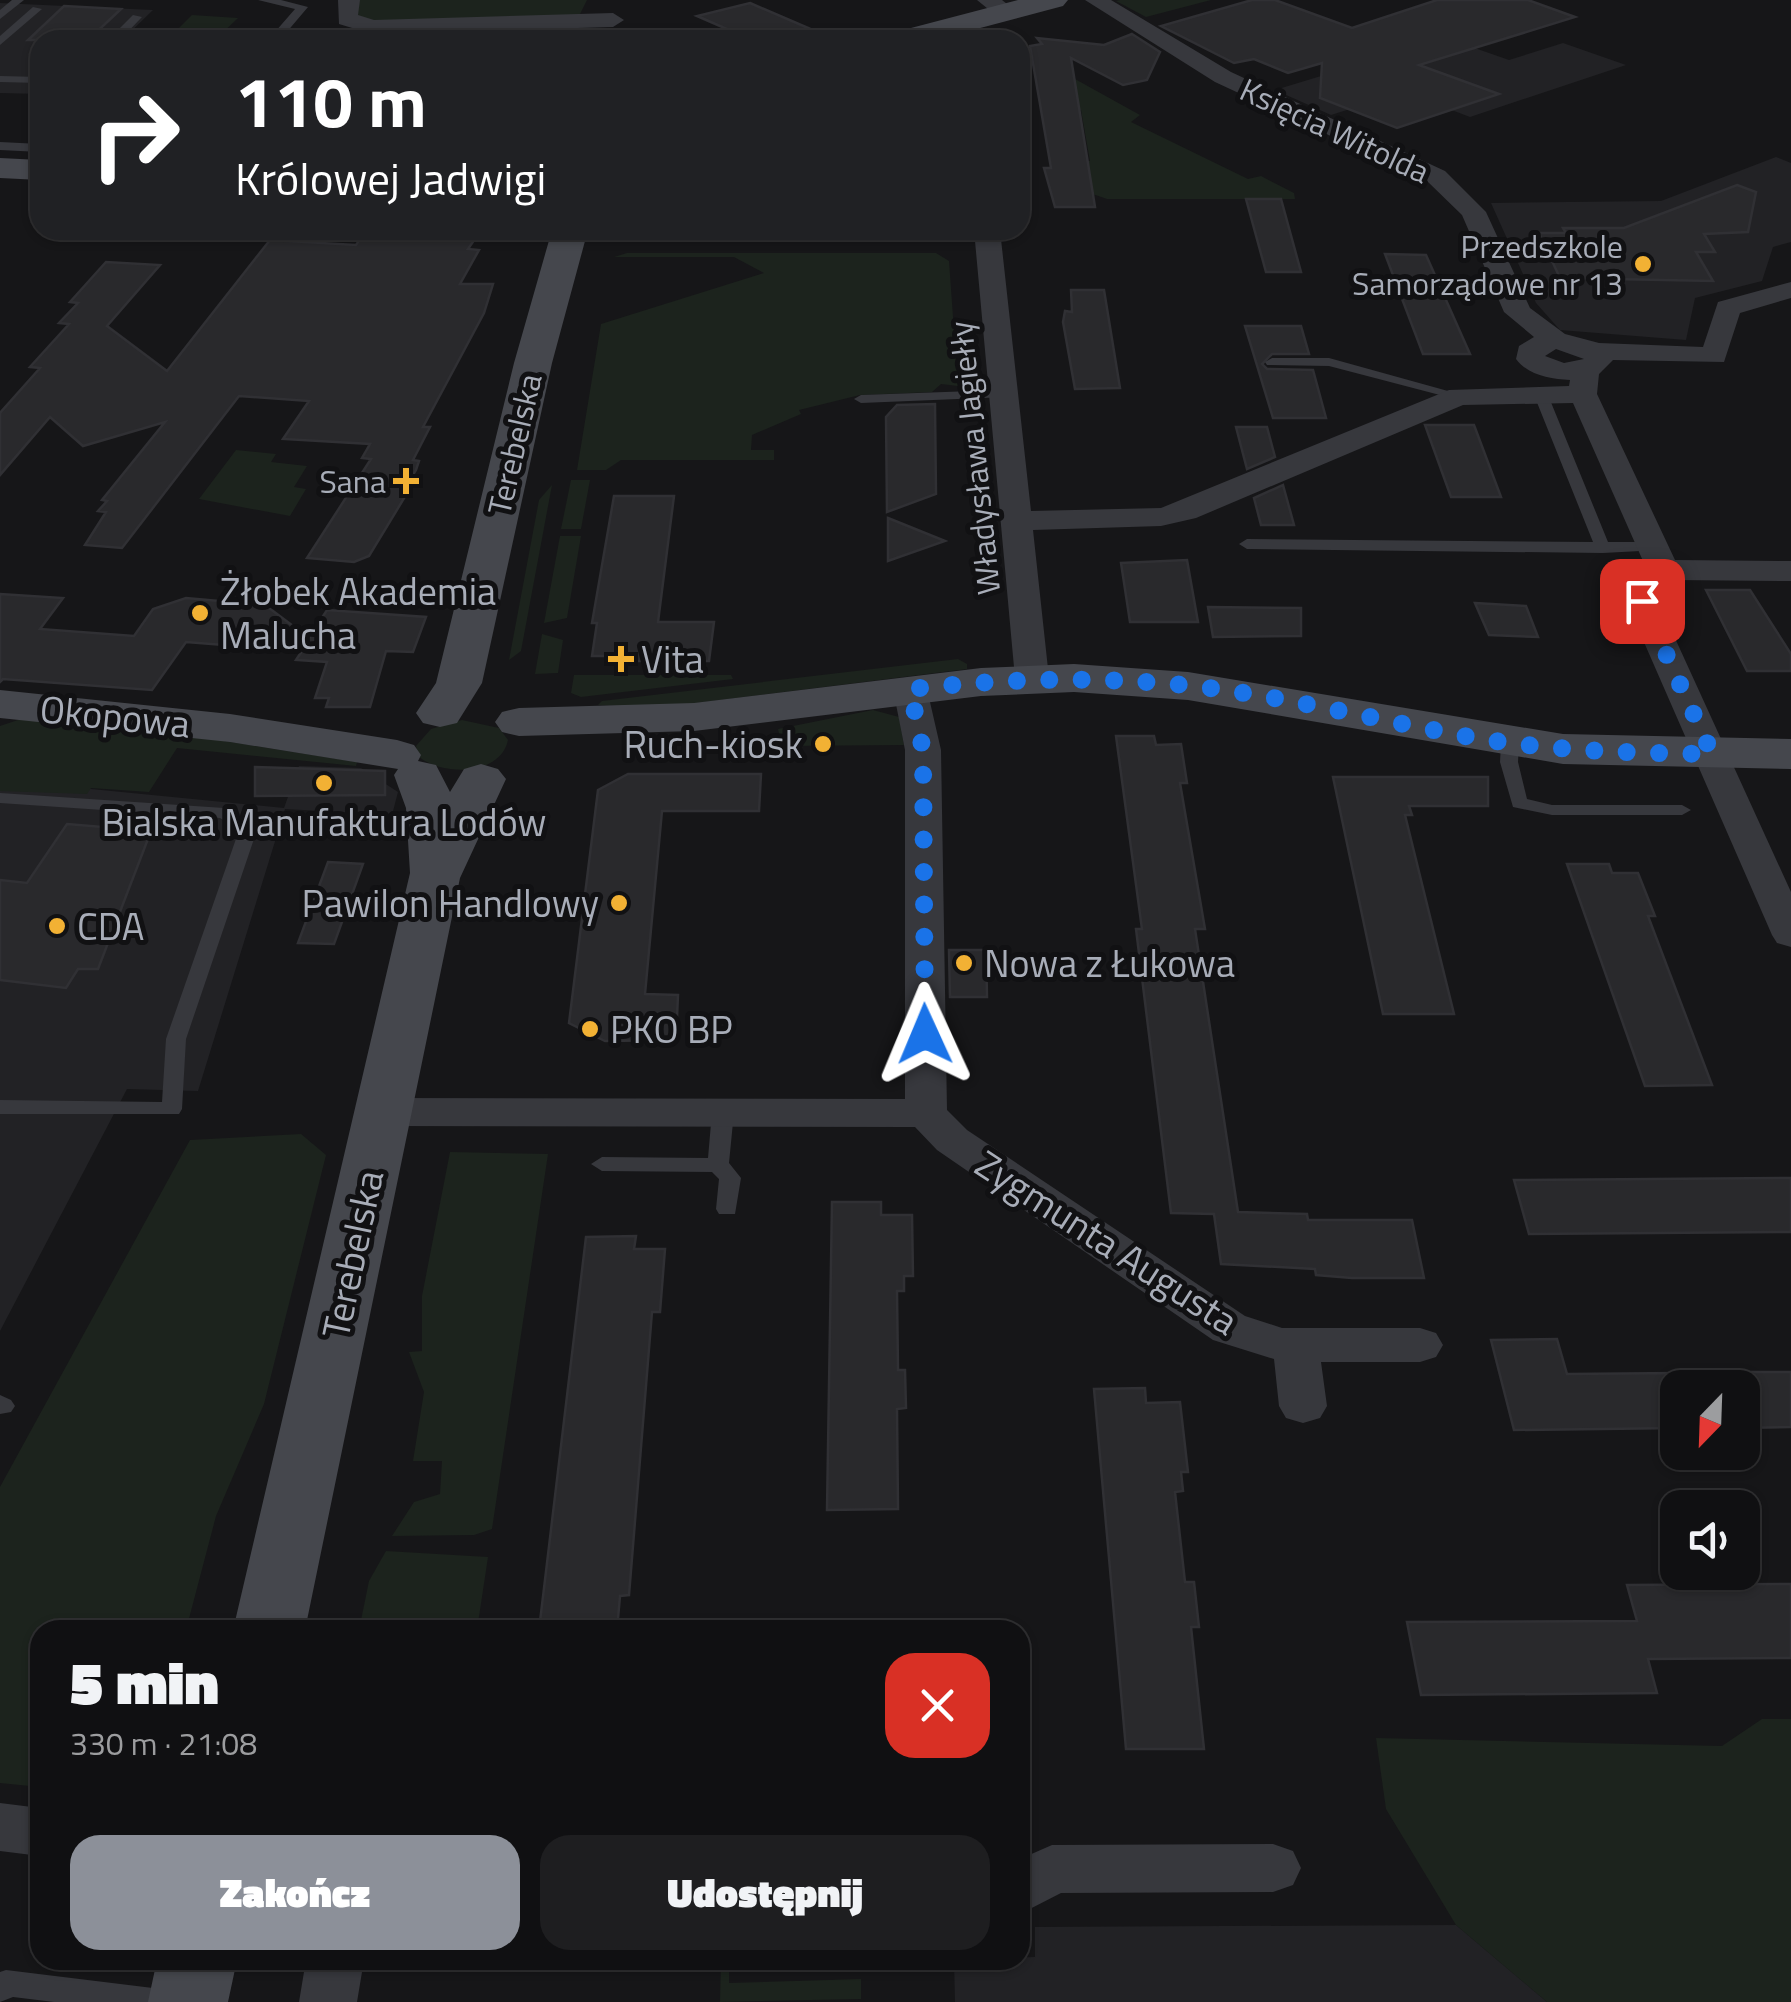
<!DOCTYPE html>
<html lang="pl">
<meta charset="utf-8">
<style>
:root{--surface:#101012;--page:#1e1e20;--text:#f1f3f6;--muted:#9c9d9f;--line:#303032;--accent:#8c9099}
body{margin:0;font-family:"Titillium Web",sans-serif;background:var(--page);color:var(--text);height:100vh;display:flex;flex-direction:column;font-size:38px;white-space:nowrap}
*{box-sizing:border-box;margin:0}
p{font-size:32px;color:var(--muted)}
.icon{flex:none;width:55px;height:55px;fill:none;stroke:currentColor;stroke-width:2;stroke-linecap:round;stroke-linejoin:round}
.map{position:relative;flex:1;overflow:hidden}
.panel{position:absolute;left:30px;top:1620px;width:1000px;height:350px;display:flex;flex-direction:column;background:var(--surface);border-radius:30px;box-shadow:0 2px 8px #0004,0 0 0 2px var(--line)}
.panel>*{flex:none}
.top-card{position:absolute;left:30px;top:30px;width:1000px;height:210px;border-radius:30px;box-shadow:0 2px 8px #0004,0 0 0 2px var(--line);background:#202124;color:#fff;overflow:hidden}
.needle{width:65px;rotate:203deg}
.tools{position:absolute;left:1660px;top:1370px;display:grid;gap:20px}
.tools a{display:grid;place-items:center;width:100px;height:100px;border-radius:20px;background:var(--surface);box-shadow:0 2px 8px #0004,0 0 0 2px var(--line);font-size:50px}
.pin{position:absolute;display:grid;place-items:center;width:85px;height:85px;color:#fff;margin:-42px;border-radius:20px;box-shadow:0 5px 15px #0006}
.me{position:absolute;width:110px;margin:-55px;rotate:359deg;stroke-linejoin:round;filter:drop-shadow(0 0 8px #0008)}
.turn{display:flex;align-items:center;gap:35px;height:210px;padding:0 40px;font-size:45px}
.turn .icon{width:130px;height:130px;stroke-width:2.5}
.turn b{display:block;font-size:70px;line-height:85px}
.round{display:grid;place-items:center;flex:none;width:105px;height:105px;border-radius:30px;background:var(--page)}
.head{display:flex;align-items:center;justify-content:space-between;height:170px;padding:0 40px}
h1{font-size:60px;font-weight:800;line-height:75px}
.primary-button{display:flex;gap:20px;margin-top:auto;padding:20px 40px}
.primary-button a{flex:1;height:115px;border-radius:30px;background:var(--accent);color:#fff;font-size:40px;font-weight:800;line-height:115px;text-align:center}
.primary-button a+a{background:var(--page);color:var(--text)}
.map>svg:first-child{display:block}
.built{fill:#222225}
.green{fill:#1c231d}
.building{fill:#29292c;stroke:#303034;stroke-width:2.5}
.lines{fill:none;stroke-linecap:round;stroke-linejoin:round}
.lane{fill:#37383d;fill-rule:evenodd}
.street{fill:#37383d;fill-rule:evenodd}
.secondary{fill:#45474d;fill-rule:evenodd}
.route{stroke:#1a73e8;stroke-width:18;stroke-dasharray:0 32.4}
.poi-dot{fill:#f2b134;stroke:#111113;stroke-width:4}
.labels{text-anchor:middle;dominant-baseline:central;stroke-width:10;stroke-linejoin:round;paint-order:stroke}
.far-street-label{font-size:32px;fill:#a8adb8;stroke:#111113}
.far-poi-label{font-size:32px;fill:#a8adb8;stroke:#111113;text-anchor:end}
.poi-label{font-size:38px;fill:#a8adb8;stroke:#111113;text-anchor:start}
.street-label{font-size:38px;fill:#a8adb8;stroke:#111113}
</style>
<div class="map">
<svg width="1791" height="2002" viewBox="0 0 1791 2002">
<rect width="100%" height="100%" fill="#161618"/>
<g class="built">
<polygon points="0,3 153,10 122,40 40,40 40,94 0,93"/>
<polygon points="1446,38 1509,60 1563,43 1626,65 1470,117 1404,92 1331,115 1275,90"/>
<polygon points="1776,157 1791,163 1791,242 1773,247 1762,281 1695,298 1686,340 1560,330 1536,303 1491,203 1661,201"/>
<polygon points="299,766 361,768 398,792 392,815 285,809 198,1091 127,1089 0,1331 0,780 284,808"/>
<polygon points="1456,1925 1547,2002 955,2002 954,1960 1035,1957 1035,1927"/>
</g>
<g class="green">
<polygon points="359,0 587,0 579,16 381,24 357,19"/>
<polygon points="1120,0 1211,0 1146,17 1116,1"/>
<polygon points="192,15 238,18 216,39 170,37"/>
<polygon points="1075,79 1140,115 1131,122 1248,179 1261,176 1294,193 1295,199 1107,199 1087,192 1083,161 1090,161 1081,110 1072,109 1069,80"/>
<polygon points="627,253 936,253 949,261 958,386 941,384 932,392 860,395 799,410 801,414 752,435 751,450 774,450 774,460 621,460 606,470 577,470 601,324 764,273 734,257 614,257"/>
<polygon points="236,450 276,454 271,462 307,466 294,487 306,489 290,516 199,499"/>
<polygon points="571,480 590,480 581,529 561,529"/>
<polygon points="552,485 521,651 509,660 539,500"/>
<polygon points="560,536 581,536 567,618 544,623"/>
<polygon points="542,634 563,640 558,673 535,674"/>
<polygon points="958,659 967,664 967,669 657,708 598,705 602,701"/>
<polygon points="574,675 731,675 733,679 581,697 571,693"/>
<polygon points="873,710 899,717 904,745 782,746 778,729"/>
<polygon points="27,717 103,722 357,762 356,766 177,748 149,792 91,788 87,794 0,791 0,726"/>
<path d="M462,720L499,728L508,740C500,777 441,776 418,756L416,746L431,729Z"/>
<polygon points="301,1134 326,1155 264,1404 216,1516 186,1630 40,1630 40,1787 0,1783 0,1487 190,1140"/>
<polygon points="450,1152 548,1154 492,1529 474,1535 392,1536 414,1502 440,1494 442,1461 413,1461 424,1392 409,1352 422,1351 422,1296"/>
<polygon points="386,1551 488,1557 477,1630 359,1630 369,1581"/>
<polygon points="1762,1719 1791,1719 1791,2002 1547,2002 1456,1925 1386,1809 1376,1738 1722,1746"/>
<polygon points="721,1960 729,1960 729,1983 861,1979 861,1999 720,2002"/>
</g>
<g class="building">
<polygon points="1252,0 1275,0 1352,28 1437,0 1528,0 1575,17 1419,65 1499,94 1397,128 1320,98 1322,63 1288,73 1254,59 1234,63 1161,26"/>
<polygon points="750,3 836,40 752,40 697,16"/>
<polygon points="64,6 121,9 88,40 28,40"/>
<polygon points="1132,34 1160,52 1147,80 1123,85 1071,58 1095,207 1055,207 1044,168 1051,168 1030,46 1042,44 1037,38 1104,45"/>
<polygon points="1737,185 1756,192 1748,232 1704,234 1715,252 1696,252 1713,281 1560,278 1539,233 1566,233 1563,228 1624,228"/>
<polygon points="1246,199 1281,199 1301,272 1266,272"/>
<polygon points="442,230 481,230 468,249 479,250 460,284 493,284 484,313 423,427 430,427 413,460 419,461 416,470 401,494 406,495 369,556 354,562 307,558 371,459 362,458 370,444 283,439 309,401 239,396 122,548 85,545 106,512 98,511 107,501 102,500 165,422 83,446 50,417 0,475 0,413 40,368 30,367 69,324 59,323 78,303 70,302 106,262 160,265 107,326 167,371 270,240 356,245 363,235 436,239"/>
<polygon points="1385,254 1426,255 1470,354 1423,354"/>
<polygon points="1071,290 1104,290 1120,388 1075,389 1063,322 1065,311 1072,312"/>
<polygon points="1245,326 1301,326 1309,354 1272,354 1262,364 1267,369 1313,370 1326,418 1273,418"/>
<polygon points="935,404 936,494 887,512 886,417 897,405"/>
<polygon points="1425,425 1474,425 1501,497 1451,497"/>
<polygon points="1236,427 1267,427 1275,457 1247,469"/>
<polygon points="1283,485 1294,525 1261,525 1254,498"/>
<polygon points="614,496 674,496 658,622 714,622 709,661 614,661 614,656 592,656 597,623 592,623"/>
<polygon points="888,518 945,541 888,561"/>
<polygon points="1187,560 1198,622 1130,622 1121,563"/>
<polygon points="1706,590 1750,590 1791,654 1791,671 1747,671"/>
<polygon points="0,594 63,598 40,629 134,636 153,609 186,598 265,605 309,638 327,610 426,617 413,652 386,651 370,707 326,707 329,698 315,698 327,662 296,660 302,651 186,642 152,690 3,679 0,682"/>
<polygon points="1475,603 1526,606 1538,637 1489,635"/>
<polygon points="1208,607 1301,608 1301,636 1213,637"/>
<polygon points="1116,736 1154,736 1156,745 1181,744 1187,783 1180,783 1205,929 1195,929 1238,1212 1307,1214 1308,1220 1412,1220 1424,1278 1352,1278 1316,1275 1315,1269 1221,1264 1214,1214 1171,1213 1136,929 1142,929"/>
<polygon points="255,767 385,771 385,795 255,796"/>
<polygon points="628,774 761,774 759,811 662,811 645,994 678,995 676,1040 605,1041 569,1023 598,790"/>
<polygon points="1333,777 1488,777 1488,806 1409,806 1412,815 1405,815 1454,1014 1383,1014"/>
<polygon points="67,824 151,831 98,969 78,969 66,988 0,980 0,880 27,883"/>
<polygon points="328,862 363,864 334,944 298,943"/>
<polygon points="1567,864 1609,864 1612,873 1638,873 1655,916 1648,916 1712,1085 1645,1086"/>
<polygon points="949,950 986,950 987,997 950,997"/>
<polygon points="1791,1178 1791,1232 1529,1234 1514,1180"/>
<polygon points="832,1202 881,1202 881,1215 912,1215 913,1276 904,1276 904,1291 897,1291 898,1370 905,1370 906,1408 897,1409 898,1509 827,1510"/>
<polygon points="636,1236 634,1249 665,1249 660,1312 652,1312 629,1595 620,1596 617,1630 539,1630 586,1237"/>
<polygon points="1557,1339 1567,1374 1678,1373 1678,1428 1514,1430 1491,1340"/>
<polygon points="1742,1372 1791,1372 1791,1427 1742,1428"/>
<polygon points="1145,1388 1146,1403 1180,1402 1188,1472 1181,1472 1183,1491 1175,1492 1185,1582 1194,1582 1199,1627 1191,1627 1204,1749 1126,1749 1094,1389"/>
<polygon points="1791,1584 1791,1658 1648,1659 1657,1693 1421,1695 1407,1622 1637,1621 1627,1585"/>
</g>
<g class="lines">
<g class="lane">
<polygon points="12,0 24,0 0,19 0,10"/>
<polygon points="258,0 281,0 308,7 280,40 268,40 295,9"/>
<polygon points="33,7 42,9 0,45 0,36"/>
<polygon points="133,15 142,17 120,40 108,40"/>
<polygon points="0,76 40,77 40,83 0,82"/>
<polygon points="0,142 40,144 40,152 0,150"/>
<polygon points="1272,358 1329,358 1466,396 1459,400 1329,366 1267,365 1265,362"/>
<polygon points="1001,390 1008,394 1006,397 861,403 854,399 861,395"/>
<polygon points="1541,391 1548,395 1608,542 1653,542 1661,547 1659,550 1603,553 1247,549 1239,544 1247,539 1593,542 1534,395"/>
<polygon points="1510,738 1519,743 1518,762 1527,799 1552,805 1682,805 1691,810 1682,815 1552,815 1513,807 1500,762 1501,743"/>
<polygon points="0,793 224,808 246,818 255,836 186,1039 182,1109 179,1114 0,1114 0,1100 162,1102 166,1039 237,836 232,825 220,818 0,803"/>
<polygon points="723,1105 734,1112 729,1163 741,1178 735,1214 719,1214 716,1209 719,1179 712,1172 602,1171 591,1164 602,1157 708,1158 712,1112"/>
<polygon points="0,1395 11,1400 15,1406 11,1412 0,1414"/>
<polygon points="6,1970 161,1989 171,1993 176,2002 54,2002 13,1997 0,2002 0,1972"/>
</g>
<g class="street">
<polygon points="338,0 360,0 358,15 374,20 613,13 624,20 613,27 372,34 339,24"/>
<polygon points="977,0 1002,0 1017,12 1014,17 998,17"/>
<path d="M1085,0H1111L1231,72L1445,171L1486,212L1530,308L1565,334L1599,343L1703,347L1718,302L1791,282V298L1740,313L1724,362L1613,360L1599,374L1597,394L1675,560L1791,561V581L1673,580L1658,601L1791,892V947L1777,943L1772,935L1626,601L1647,570L1573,403L1463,405L1196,518L1161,526L1033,530L1049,678L1044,685H1020L1015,678L974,230H1000L1031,511L1161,508L1449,390L1569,386L1570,380C1550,379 1528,375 1516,359L1519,346L1534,337L1504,312L1462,215L1427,181L1215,82ZM1556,349L1584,359L1564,363L1545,356Z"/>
<polygon points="910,679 922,682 927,689 941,750 947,1110 967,1130 1245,1316 1282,1328 1420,1328 1436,1333 1443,1345 1436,1357 1420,1362 1321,1362 1327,1406 1320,1418 1303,1423 1286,1418 1279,1406 1274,1359 1213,1340 937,1150 915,1127 382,1126 367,1122 361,1112 367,1102 382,1098 905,1099 905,750 893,689 898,682"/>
<polygon points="0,1803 40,1808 40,1856 0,1851"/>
<polygon points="1273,1844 1293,1851 1301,1868 1293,1885 1273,1892 1061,1893 1020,1914 1020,1859 1052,1845"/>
<polygon points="306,1960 364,1960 357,2002 299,2002"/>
</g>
<g class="secondary">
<polygon points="1018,0 1068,0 1063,6 935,40 884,40 888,34"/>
<polygon points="0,158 40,160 40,180 0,178"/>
<polygon points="552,230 588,230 552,363 482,683 457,723 440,727 423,723 416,713 436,683 514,363"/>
<polygon points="1074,664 1188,672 1563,734 1791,739 1791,769 1563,764 1188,700 1074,692 981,696 694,731 519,736 502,732 495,722 502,712 519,708 694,703 981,668"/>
<polygon points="0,690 230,714 397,740 414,745 421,755 418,761 436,765 450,792 464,769 481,764 498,769 506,779 460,878 305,1630 233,1630 410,873 406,808 394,775 398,769 230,742 0,718"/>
<polygon points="157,1960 237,1960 228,2002 148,2002"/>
</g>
</g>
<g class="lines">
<path class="route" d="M925,1034L923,750L910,689C1002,679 1091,676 1184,685C1282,695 1379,721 1476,738C1554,751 1633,753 1712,754L1642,601"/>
</g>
<g class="poi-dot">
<circle cx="1643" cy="264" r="10"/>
<path d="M401 466h10v10h10v10h-10v10h-10v-10h-10v-10h10z"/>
<circle cx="200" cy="613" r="10"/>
<path d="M616 644h10v10h10v10h-10v10h-10v-10h-10v-10h10z"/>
<circle cx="823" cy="744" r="10"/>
<circle cx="324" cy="783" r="10"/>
<circle cx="619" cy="903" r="10"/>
<circle cx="57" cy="926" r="10"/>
<circle cx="964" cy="963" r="10"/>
<circle cx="590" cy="1029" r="10"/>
</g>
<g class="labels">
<g class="far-street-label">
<text transform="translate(1335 130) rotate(25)">Księcia Witolda</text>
<text transform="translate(514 444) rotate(-77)">Terebelska</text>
<text transform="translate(974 458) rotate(-96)">Władysława Jagiełły</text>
</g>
<g class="far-poi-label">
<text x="1623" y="246">Przedszkole<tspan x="1623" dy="37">Samorządowe nr 13</tspan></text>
<text x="386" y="481">Sana</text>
</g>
<g class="poi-label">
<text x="220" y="591">Żłobek Akademia<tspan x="220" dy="44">Malucha</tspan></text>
<text x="641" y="659">Vita</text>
<text x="803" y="744" text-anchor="end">Ruch-kiosk</text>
<text x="324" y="822" text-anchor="middle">Bialska Manufaktura Lodów</text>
<text x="599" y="903" text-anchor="end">Pawilon Handlowy</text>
<text x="77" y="926">CDA</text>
<text x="984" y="963">Nowa z Łukowa</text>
<text x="610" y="1029">PKO BP</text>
</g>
<g class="street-label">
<text transform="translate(115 716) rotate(6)">Okopowa</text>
<text transform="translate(1107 1242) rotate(33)">Zygmunta Augusta</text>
<text transform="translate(352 1254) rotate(-78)">Terebelska</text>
</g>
</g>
</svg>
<div class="tools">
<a><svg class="needle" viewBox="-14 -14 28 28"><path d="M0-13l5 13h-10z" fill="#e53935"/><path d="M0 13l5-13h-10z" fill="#9c9d9f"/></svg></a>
<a><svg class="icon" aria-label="sound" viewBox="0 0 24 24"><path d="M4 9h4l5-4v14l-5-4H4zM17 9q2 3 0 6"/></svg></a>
</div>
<div class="pin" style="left:1642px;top:601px;background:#d93025"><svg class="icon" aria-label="arrive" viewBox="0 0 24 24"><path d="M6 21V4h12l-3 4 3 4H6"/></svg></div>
<svg class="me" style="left:925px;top:1034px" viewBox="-20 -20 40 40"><path d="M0-17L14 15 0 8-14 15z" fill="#1a73e8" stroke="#fff" stroke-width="4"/></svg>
<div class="top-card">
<div class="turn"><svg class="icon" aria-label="right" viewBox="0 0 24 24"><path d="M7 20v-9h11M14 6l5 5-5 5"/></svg><div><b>110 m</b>Królowej Jadwigi</div></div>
</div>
<section class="panel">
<div class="head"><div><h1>5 min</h1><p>330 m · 21:08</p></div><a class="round" style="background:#d93025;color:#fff"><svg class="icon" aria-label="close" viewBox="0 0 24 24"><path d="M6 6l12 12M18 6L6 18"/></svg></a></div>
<div class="primary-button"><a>Zakończ</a><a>Udostępnij</a></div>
</section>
</div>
